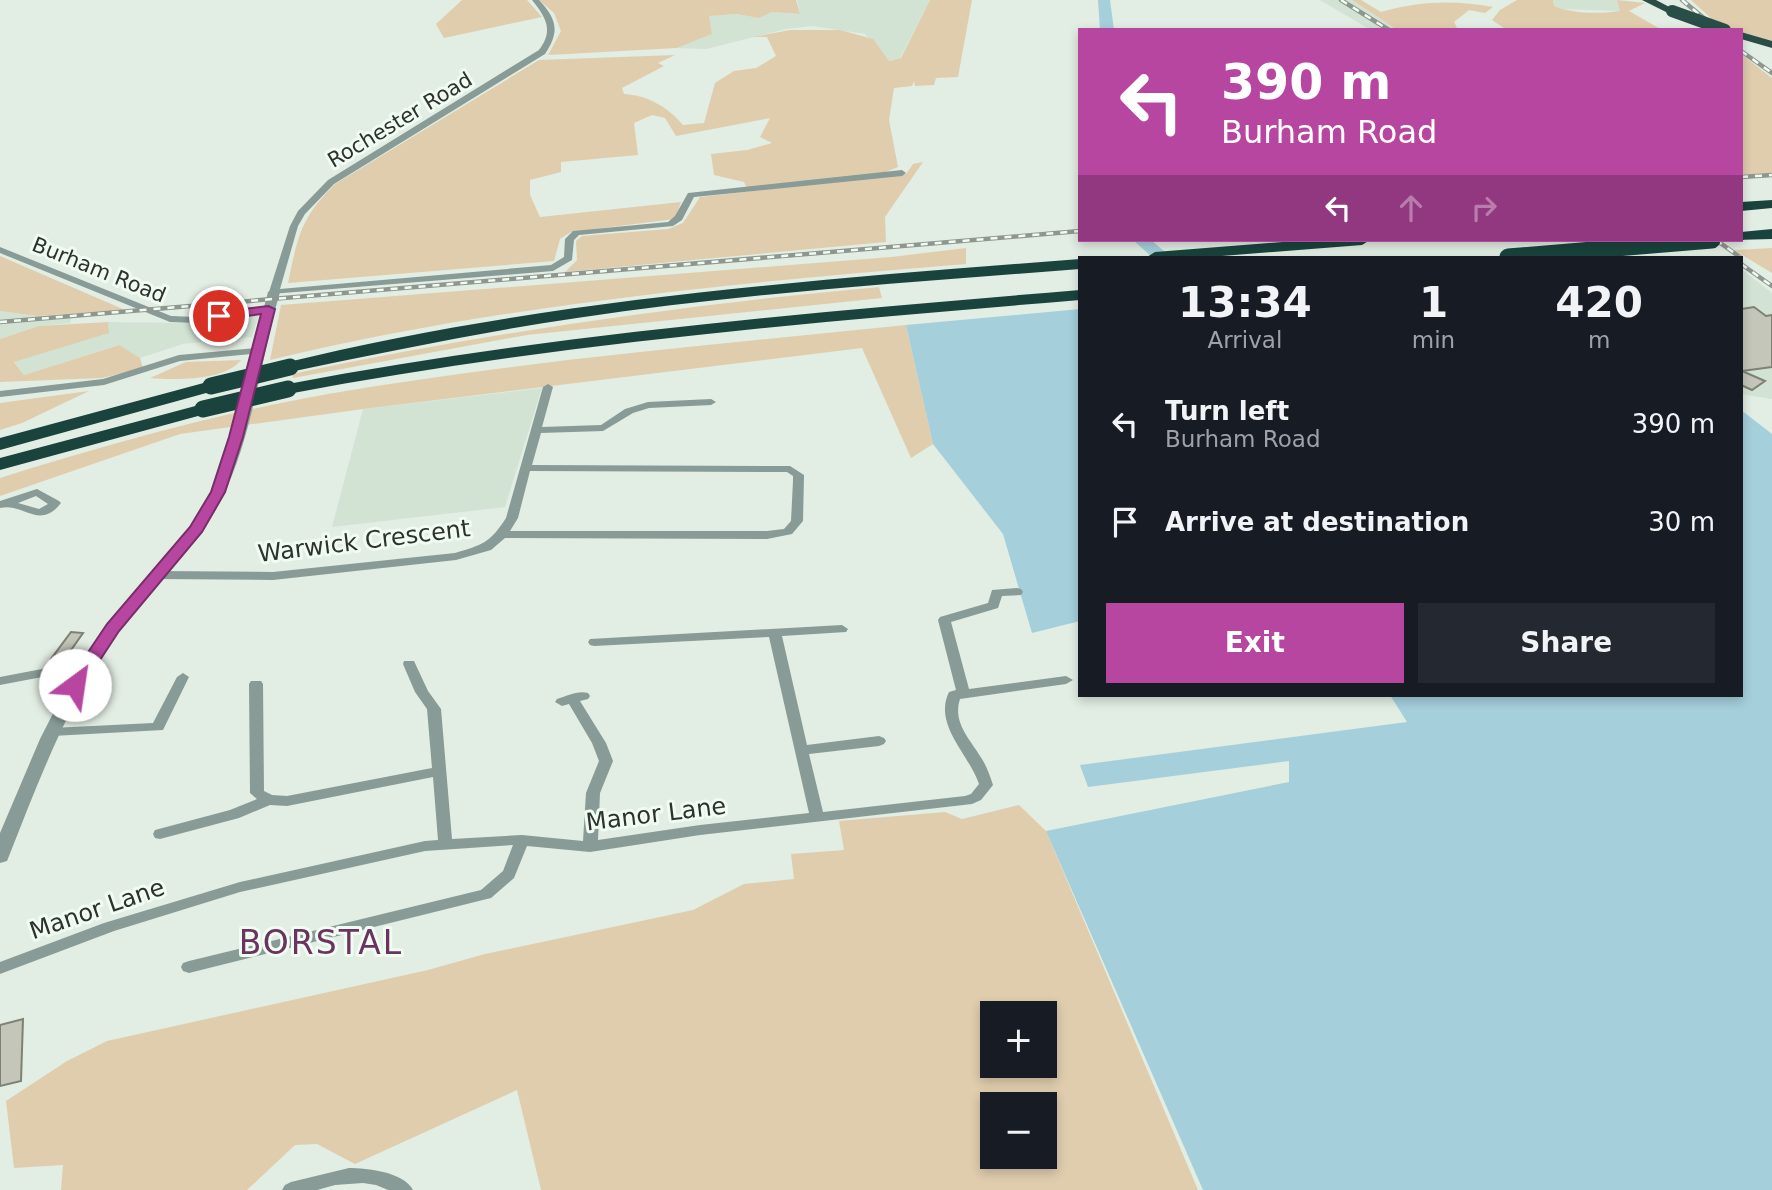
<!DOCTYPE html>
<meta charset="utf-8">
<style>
:root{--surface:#171b24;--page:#242831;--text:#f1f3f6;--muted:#9ea1a6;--accent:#b746a1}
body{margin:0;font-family:"DejaVu Sans",sans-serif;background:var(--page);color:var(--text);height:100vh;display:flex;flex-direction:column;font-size:26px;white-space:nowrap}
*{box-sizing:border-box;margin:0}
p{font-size:23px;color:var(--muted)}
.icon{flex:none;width:38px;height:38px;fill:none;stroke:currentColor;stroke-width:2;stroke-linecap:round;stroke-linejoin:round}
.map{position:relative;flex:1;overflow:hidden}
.sheet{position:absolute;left:1078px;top:256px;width:665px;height:441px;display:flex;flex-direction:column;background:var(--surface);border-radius:0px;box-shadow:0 4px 10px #0003}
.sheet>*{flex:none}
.top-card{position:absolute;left:1078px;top:28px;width:665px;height:214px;border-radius:0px;box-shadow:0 4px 10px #0003;background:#b746a1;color:#fff;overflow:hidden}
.tools{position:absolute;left:980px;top:1001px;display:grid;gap:14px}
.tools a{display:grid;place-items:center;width:77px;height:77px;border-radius:0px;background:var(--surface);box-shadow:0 4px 10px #0003;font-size:35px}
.pin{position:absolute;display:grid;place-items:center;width:60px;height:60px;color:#fff;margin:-30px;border:4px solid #fff;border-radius:50%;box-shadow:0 2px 7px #0007}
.me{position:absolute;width:77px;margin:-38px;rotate:31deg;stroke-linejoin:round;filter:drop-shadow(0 0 5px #0008)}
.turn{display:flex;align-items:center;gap:24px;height:147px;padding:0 28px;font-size:32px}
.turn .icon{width:91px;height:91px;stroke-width:2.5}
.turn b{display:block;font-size:49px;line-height:60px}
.lanes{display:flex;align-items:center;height:66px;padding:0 28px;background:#0003;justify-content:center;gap:35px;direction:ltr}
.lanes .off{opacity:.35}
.eta{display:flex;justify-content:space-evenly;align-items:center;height:119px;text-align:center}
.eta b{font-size:42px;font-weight:700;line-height:49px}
.action{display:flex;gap:14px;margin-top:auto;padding:14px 28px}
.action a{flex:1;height:80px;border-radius:0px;background:var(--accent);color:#fff;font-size:28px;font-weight:700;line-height:80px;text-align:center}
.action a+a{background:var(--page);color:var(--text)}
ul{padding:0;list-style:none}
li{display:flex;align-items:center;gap:21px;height:98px;padding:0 28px}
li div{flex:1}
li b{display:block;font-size:26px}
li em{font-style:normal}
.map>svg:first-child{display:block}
.built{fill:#d2e3d4}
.green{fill:#e0cdae;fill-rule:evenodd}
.water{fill:#a5cfdb}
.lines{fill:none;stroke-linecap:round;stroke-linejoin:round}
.river{fill:#a5cfdb;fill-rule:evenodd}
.building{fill:#c4c6ba;stroke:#7f8175;stroke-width:2}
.minor{fill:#889b97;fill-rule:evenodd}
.tertiary{fill:#889b97;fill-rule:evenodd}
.trunk{fill:#294e48;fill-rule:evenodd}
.motorway{fill:#1a433d;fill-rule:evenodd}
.rail-casing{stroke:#8e968f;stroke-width:4.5}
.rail{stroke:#f0fbf1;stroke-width:2.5;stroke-dasharray:7;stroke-linecap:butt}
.trunk-bridge{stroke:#294e48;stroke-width:12}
.motorway-bridge{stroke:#1a433d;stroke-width:17}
.route{fill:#b746a1;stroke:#772e69;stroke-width:2}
.labels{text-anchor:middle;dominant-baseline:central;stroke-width:6;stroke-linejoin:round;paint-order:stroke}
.far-street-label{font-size:21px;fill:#2e322e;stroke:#f0fbf1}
.street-label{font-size:24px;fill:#2e322e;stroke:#f0fbf1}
.near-quarter-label{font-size:33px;letter-spacing:2px;fill:#6b335f;stroke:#f0fbf1}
</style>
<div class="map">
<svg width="1772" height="1190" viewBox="0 0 1772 1190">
<rect width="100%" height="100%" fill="#e2ede3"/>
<g class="built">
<polygon points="797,0 930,0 900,58 888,61 865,34 812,26 786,29 706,49 677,48 712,34 708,16 736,14 759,18 772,12 800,14"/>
<polygon points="1320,0 1352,0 1402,30 1371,30"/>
<polygon points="1553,0 1617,0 1620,11 1562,9 1554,6"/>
<polygon points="1741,269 1772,293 1772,399 1741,394"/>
<polygon points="0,311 37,316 73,314 70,323 38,326 0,339"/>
<polygon points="259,314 252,337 183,344 140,358 118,345 24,375 14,361 108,333 108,322 183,323"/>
<polygon points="542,388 505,507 332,527 363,409"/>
</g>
<g class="green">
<polygon points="462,0 527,0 542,17 444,38 436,24"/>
<polygon points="539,0 796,0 800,14 772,12 759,18 736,14 709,16 712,34 677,48 548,55 561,31 554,13"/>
<path d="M930,0H972L958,77L936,78L934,85L915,86L914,81L912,86L894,88L889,120L898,167L883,173L747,188L744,182L714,175L711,154L747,150L772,143L760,137L770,118L676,136L665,118L652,115L634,123L638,155L561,162V172L530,180V195L540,217L681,202L675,219L571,232L560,239L554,261L288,283C298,236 300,219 335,184L539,60L675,55L658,63L664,66L622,88L624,94C647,95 668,107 683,125L704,123L715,83L734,71L756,68L776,56L767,37H753L790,30H840L873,39L889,61L901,58Z"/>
<path d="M1352,0H1361L1381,12C1420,1 1454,0 1493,7L1485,13L1469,10L1454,22L1458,30H1398Z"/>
<path d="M1517,0H1553L1554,6C1573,14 1600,14 1620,11L1617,0L1645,3L1629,11L1662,30H1507L1492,20L1500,10Z"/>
<polygon points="1691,0 1772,0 1772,43 1716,23"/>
<polygon points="1741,54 1772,78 1772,173 1741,175"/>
<polygon points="923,162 885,217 886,242 565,272 577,260 576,241 582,236 668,229 683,223 700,197 906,174 913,164"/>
<path d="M966,248V264C733,283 498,305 270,360L281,305L891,257Z"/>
<polygon points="1772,248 1772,273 1734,250"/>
<polygon points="0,256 125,310 37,316 0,311"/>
<path d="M879,287L882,298L527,335L293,378L292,374C486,333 681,305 879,287Z"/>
<polygon points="108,322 109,333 14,362 24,375 119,345 140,358 143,368 102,378 0,382 0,339 38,326"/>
<path d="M906,325L933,444L911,458L862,348L363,409L180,434L0,496V478C108,444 216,414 328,394C519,361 713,345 906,325Z"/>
<path d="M241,360C225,381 175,380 150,378L186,362Z"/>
<polygon points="89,391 22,423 0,430 0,403"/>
<path d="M1019,805L1046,831L1198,1190H541L517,1090L355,1164L317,1144L295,1145L247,1190H61L63,1165L14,1168L6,1101L67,1061L107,1041L428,970L485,954L693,910L744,884L794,879L791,854L844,850L839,821L945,812L962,819ZM992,1013H1045V1066H992ZM992,1104H1045V1157H992Z"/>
</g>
<g class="water">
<polygon points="1080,309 1080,621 1032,633 1003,534 933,444 906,325"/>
<polygon points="1741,410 1772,434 1772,1190 1203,1190 1046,831 1289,782 1289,761 1088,787 1080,765 1407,722 1390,695 1741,695"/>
</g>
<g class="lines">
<g class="river">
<polygon points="1098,0 1110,0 1114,30 1100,30"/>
<polygon points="1133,240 1151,240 1171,257 1152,257"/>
</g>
</g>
<g class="building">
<polygon points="1754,307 1766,316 1772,315 1772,367 1742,371 1765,381 1752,390 1741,385 1741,309"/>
<polygon points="71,632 83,633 64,660 51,659"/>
<polygon points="23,1019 21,1081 0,1086 0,1025"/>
</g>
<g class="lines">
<g class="minor">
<path d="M532,0H539C557,19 560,32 545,54L334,184L305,214L298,226L280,289L551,265L564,257L565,239L573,231L668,222L675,216L688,193L902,170L906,173L902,176L694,197L682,220L673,226L579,235L574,240L572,260L553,271L271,294L269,292L290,226L298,211L328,180L539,50C554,31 546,17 532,0Z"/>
<polygon points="0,247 171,316 195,317 268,306 273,309 268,312 195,323 170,322 0,253"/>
<polygon points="256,348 260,349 260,353 180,361 104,385 0,397 0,391 103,379 179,355"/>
<path d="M548,384L553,387L542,427L601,425L625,409L648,402L711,399L716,402L711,405L649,408L633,413L603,431L541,433L532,465L790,466L804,475L803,521L792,534L767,539L505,538L491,550L456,560L273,580L157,579L151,575L157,571L273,572L455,553C482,545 490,543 506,518L543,387ZM530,471L787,472L793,476V481L791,521L784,529L767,531H510L518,518Z"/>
<path d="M37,489L59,501L61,503C39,531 23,502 0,508V501ZM36,496L48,504L39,509L18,503Z"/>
<path d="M1017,588L1021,589L1023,592L1021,595L1002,596L998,608L951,622L969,689L1066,676L1073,680L1066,684L960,699C952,723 971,740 982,759C987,767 990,776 993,785L981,800L972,804L700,835L590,852L527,846L514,878L491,898L189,973L183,971L181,967L183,963L189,961L481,890L503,871L513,845L425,851L240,892L114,931L0,974V962L104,923L240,882L425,841L438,840L433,777L287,806L270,805L239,818L160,839L155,838L153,834L155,830L230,810L257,799L250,793L249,684L251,681H261L263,684L264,791L272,795L287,796L432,768L427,709L415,692L403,664L404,661H414L428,691L441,709L452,839L522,835L583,841L586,793L599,761L592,743L569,704L562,706L555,702L557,699C567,696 578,690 588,693L590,696L588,699L580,701L606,743L613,761L600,793L598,840L700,825L809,813L769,637L594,646L590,645L588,642L590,639L842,625L848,629L846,632L782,636L807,745L879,736L884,738L886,741L884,744L879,746L809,754L823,812L965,796L971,794L979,784C969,754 933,725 949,692L956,690L938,620L940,617L988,603L992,590Z"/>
<polygon points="63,665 83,667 89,671 83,675 63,673 0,685 0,677"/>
<polygon points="183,673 189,677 163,730 52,736 47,735 45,732 47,729 52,728 153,723 177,677"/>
<path d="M349,1168C367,1168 404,1172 413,1190H388L376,1185L363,1183L335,1185L317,1190H282L285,1185L291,1182Z"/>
</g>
<path class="tertiary" d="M274,288L280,292C260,361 253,438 220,502C194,553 148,589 115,636C68,703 39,780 9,856L7,861L0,863V833L40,739L69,682L106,625L187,531L207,500L226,452L268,292Z"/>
<g class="trunk">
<polygon points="1642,0 1656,0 1677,11 1668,13"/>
<polygon points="1741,32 1772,41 1772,48 1741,39"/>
</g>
<g class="motorway">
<polygon points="1772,200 1772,208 1741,211 1741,202"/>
<polygon points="1772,229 1772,239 1735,240 1741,240 1741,232"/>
<polygon points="1308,240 1370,240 1362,245 1209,257 1147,257 1155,252"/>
<path d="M1080,259V269C912,282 744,293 577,318C481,332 385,352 290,372L281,367L284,363C544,299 813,280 1080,259Z"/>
<path d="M1080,290V300C814,322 550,344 288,394L279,389L288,384C550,334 814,312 1080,290Z"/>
<polygon points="211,381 217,382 220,386 217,390 0,450 0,438"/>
<polygon points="203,404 209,405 212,409 209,413 0,470 0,458"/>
</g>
<g class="rail-casing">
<g id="rail">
<polyline points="1341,0 1389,30"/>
<polyline points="1682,0 1705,19"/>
<polyline points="1741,51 1772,73"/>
<polyline points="1741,177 1772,175"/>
<polyline points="1716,240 1740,257"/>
<polyline points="1741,264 1772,286"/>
<polyline points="0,322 1080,231"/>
</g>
</g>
<use href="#rail" class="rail"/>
<polyline class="trunk-bridge" points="1672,11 1725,30"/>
<g class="motorway-bridge">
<polyline points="1508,257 1712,240"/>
<polyline points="211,386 290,367"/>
<polyline points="203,409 288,389"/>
</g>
</g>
<polygon class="route" points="268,306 275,309 243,437 225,492 202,532 119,631 81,689 69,689 66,685 107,624 190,527 211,492 229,437 261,314 219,320 213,316 219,312"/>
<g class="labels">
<g class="far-street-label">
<text transform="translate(400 120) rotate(-31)">Rochester Road</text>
<text transform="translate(99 270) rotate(22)">Burham Road</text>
</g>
<g class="street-label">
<text transform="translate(364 541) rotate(-7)">Warwick Crescent</text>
<text transform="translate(656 814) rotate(-7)">Manor Lane</text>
<text transform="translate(97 909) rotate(-19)">Manor Lane</text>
</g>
<g class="near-quarter-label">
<text x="321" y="942">BORSTAL</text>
</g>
</g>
</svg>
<div class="tools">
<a>+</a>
<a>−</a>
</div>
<div class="pin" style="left:219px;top:316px;background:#d93025"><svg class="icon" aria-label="arrive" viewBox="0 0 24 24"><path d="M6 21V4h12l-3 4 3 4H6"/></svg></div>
<svg class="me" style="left:75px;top:685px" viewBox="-20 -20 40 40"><circle r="19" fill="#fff"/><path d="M0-13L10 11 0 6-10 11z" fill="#b746a1"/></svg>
<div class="top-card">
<div class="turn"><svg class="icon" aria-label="left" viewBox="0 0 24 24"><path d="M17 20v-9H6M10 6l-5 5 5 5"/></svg><div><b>390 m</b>Burham Road</div></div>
<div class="lanes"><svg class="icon" aria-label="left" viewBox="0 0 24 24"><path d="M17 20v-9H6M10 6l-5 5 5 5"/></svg><svg class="icon off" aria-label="ahead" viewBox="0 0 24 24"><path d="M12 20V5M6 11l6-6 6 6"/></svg><svg class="icon off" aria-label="right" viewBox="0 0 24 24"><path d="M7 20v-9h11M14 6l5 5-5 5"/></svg></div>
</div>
<section class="sheet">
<div class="eta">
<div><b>13:34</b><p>Arrival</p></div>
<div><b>1</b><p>min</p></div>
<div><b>420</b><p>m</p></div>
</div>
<ul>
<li><svg class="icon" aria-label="left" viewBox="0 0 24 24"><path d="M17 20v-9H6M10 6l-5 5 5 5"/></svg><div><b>Turn left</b><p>Burham Road</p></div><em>390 m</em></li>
<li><svg class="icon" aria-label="arrive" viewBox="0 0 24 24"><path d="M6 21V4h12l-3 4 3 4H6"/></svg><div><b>Arrive at destination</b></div><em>30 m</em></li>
</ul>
<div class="action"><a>Exit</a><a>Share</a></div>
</section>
</div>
